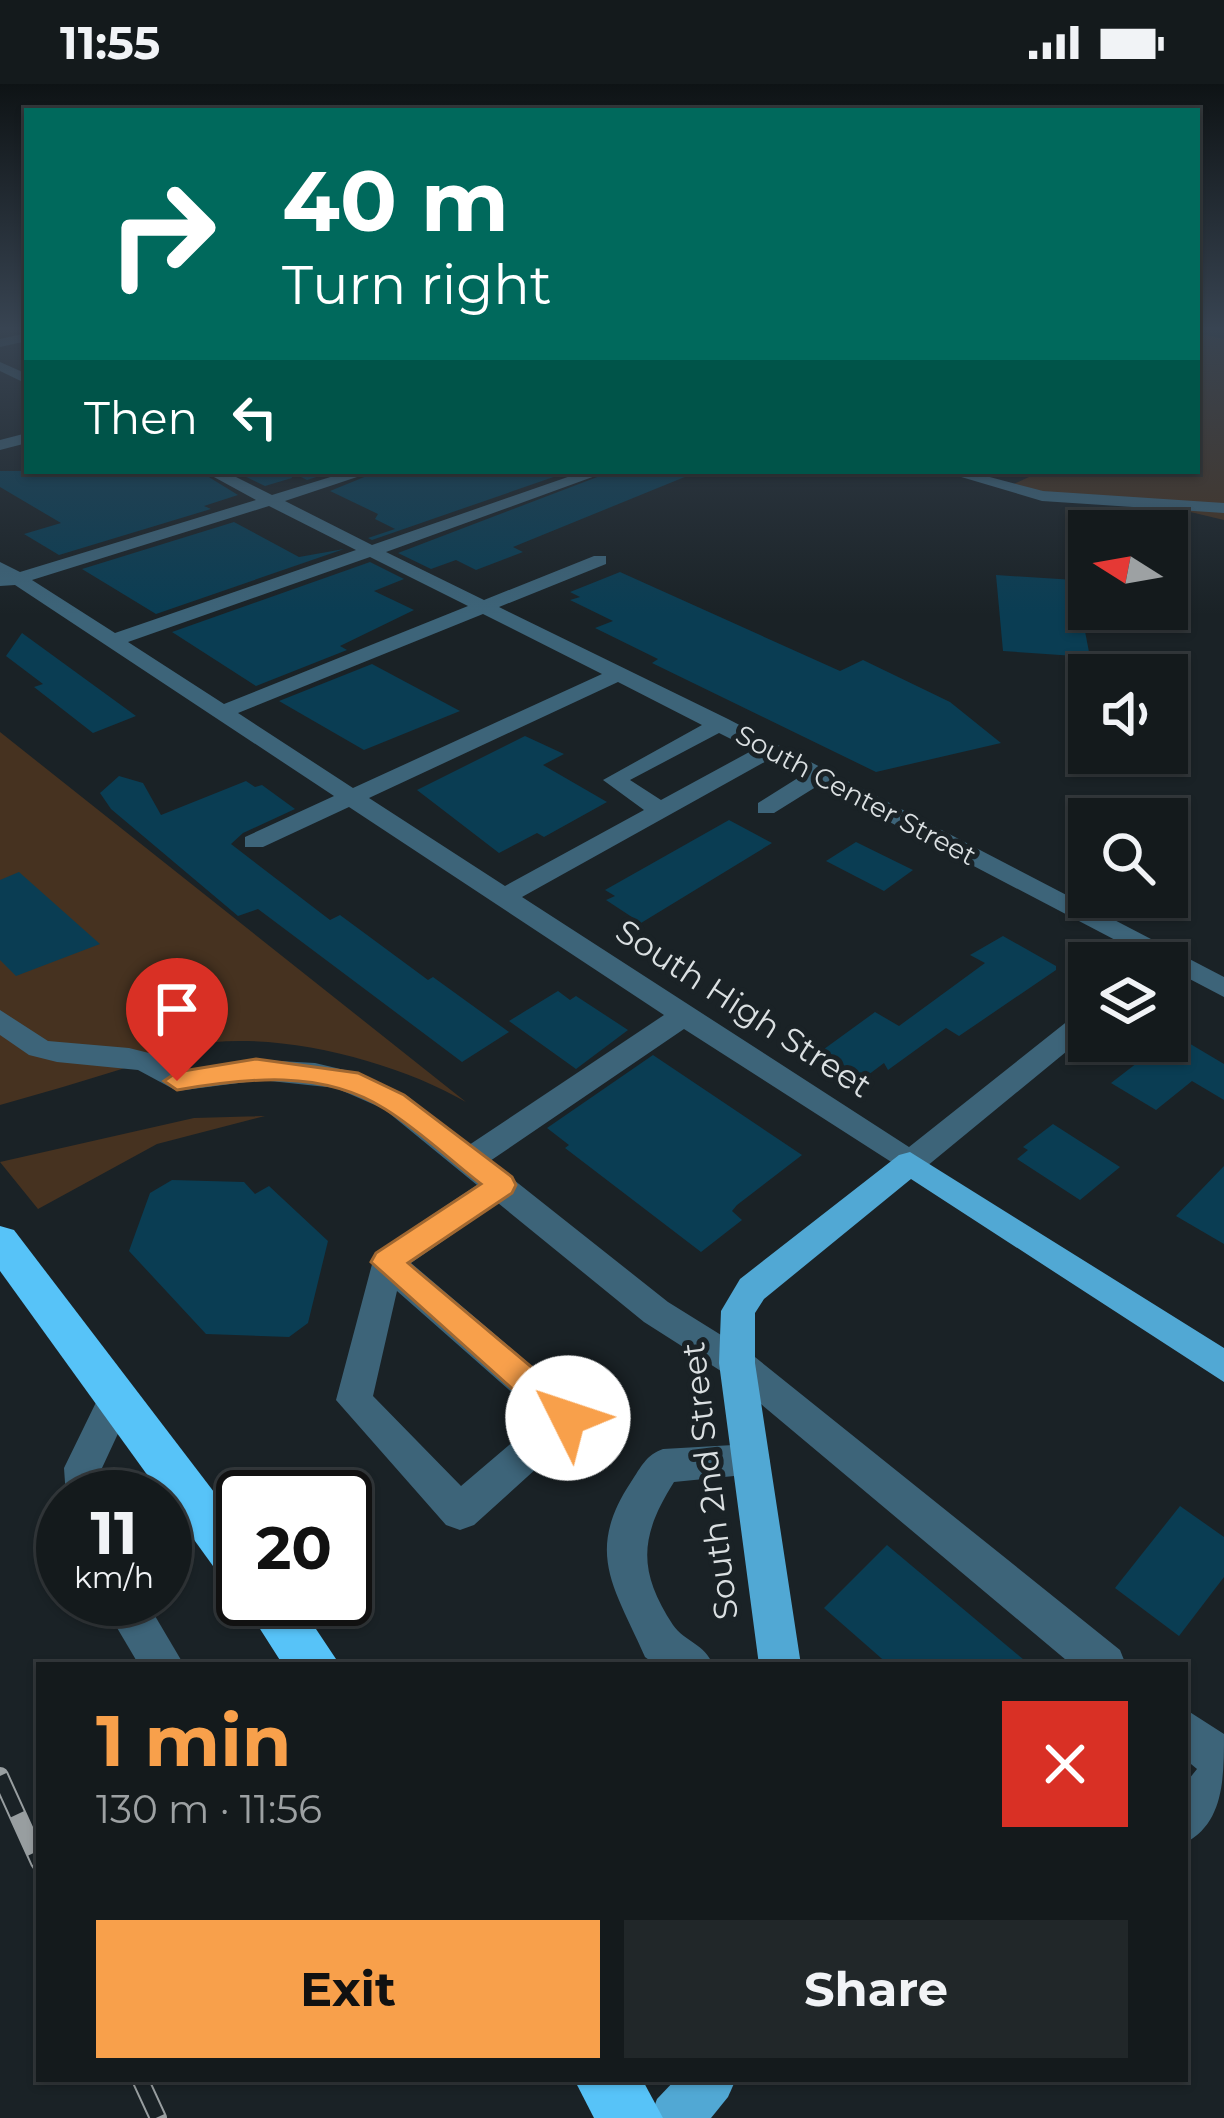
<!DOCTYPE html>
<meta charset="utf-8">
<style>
:root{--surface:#141a1c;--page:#212729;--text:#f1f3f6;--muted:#9da1a3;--line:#33383b;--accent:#f8a04b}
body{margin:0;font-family:Montserrat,sans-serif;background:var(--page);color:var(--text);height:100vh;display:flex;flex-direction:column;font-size:45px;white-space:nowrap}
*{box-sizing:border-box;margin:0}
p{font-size:39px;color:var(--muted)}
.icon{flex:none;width:66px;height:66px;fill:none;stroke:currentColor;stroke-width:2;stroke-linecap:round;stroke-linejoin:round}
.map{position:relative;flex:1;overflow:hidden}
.drawer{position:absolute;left:36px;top:1578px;width:1152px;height:420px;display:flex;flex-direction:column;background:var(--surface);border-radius:0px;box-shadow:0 3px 9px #0004,0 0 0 3px var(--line)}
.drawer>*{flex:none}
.guide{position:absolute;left:24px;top:24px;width:1176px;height:366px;border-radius:0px;box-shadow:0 3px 9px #0004,0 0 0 3px var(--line);background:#00695c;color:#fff;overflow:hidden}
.needle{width:78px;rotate:281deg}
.controls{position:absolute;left:1068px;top:426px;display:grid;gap:24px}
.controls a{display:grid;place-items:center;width:120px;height:120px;border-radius:0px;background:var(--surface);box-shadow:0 3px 9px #0004,0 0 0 3px var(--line);font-size:60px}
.speed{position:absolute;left:36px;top:1386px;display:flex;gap:24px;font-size:60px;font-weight:700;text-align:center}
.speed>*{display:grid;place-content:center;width:156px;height:156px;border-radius:50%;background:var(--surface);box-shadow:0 3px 9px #0004,0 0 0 3px var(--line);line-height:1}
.speed small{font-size:30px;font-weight:400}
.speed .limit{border:6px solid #111;border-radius:18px;background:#fff;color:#111}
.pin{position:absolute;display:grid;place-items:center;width:102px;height:102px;color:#fff;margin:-123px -51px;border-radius:50% 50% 50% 0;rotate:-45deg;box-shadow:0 0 12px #0007}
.pin .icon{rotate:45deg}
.me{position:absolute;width:132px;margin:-66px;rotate:311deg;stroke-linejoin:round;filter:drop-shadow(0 0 9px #0008)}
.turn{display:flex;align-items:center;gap:42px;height:252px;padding:0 60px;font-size:54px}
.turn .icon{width:156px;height:156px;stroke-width:2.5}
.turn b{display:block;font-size:84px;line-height:102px}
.then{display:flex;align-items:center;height:114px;padding:0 60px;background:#0003;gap:24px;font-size:45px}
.round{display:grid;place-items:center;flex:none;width:126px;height:126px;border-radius:0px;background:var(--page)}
.overview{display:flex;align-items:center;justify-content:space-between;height:204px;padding:0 60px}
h1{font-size:72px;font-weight:700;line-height:90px;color:var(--accent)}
.cta{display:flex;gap:24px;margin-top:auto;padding:24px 60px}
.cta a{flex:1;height:138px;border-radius:0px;background:var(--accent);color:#111;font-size:48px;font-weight:700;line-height:138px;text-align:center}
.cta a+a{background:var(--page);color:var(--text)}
.status{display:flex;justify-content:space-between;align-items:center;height:84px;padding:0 60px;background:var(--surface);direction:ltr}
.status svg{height:33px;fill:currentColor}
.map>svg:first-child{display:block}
.green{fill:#463220}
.building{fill:#0a3d53}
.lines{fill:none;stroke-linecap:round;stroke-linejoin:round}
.minor{fill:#3d6479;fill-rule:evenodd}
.major{fill:#51a8d4;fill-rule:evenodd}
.highway{fill:#57c3f8;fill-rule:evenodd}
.rail-casing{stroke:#989ea0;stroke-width:18}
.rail{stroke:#1a2226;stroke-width:14;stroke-dasharray:42;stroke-linecap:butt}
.route{fill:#f8a04b;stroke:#a16831;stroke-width:3}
.labels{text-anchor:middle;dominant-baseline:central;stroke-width:10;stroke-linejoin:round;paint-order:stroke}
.far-street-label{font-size:27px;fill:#dadfe1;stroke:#1a2226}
.street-label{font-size:33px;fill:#dadfe1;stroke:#1a2226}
</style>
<div class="status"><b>11:55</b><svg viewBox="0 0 49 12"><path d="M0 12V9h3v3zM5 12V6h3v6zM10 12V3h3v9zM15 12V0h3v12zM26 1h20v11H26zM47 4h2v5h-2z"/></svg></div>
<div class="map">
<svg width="1224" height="2034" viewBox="0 0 1224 2034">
<rect width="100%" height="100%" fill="#1a2226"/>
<g class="green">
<polygon points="1197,249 1224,255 1224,436 1161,421 1007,403 1042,387 1197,387"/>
<path d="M0,648L466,1018C394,976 270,944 187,962C166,967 146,977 125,984C84,997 42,1009 0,1021Z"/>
<polygon points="265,1032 157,1060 38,1125 0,1078 194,1034"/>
</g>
<g class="building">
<polygon points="0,387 199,387 238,411 204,422 211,425 59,471 24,450 61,439 0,403"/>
<polygon points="234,387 335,387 307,396 291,388 292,394 265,402"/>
<polygon points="379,387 571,387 372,456 368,454 395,445 375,435 378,430 330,407"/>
<polygon points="613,387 697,388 513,463 523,468 476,486 456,476 431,485 398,469"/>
<polygon points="234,438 299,473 344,465 156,530 82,485"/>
<polygon points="370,478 404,495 374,507 414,526 340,562 347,566 256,602 172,548"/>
<polygon points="620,488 840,587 863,576 950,618 1001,659 876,688 652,579 658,575 595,544 613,537 570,516 580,513 570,508"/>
<polygon points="996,491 1075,496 1090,573 1003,567"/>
<polygon points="22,549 136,632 93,649 34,603 43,600 6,572"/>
<polygon points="372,580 460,627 364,666 279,617"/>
<polygon points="525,652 564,670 543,681 607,718 544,753 537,749 499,769 417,706"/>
<polygon points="119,692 143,699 161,731 246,697 255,703 262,701 295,725 243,749 231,760 330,836 340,831 428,896 433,893 509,948 462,978 258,825 238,832 111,725 100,709"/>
<polygon points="729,736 772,759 641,839 606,816 615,812 605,806"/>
<polygon points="856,758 913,786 884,807 826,777"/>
<polygon points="19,788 100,860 16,892 0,876 0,796"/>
<polygon points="1003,852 1056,882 1056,886 959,952 946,944 888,986 884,979 864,994 820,968 875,928 899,942 985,879 970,871"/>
<polygon points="558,907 570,916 576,912 628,946 576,985 509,937"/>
<polygon points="1187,958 1224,980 1224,1016 1192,997 1156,1026 1111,999 1150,969 1163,977"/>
<polygon points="653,971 802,1071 737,1121 732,1127 742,1136 701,1168 565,1064 569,1061 547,1044"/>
<polygon points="1053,1040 1120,1083 1080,1116 1017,1075 1028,1066 1023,1063"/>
<polygon points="1224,1082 1224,1160 1176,1132"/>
<polygon points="172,1096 244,1098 255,1110 269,1102 328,1157 308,1239 289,1253 206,1250 129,1167 150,1109"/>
<polygon points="1180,1422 1224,1453 1224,1493 1179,1552 1115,1504"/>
<polygon points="887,1461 1030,1581 889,1581 824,1524"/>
</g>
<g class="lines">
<g class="minor">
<polygon points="27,249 27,257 0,263 0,255"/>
<polygon points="0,278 27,290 27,300 0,287"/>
<polygon points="27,349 27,359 0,366 0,356"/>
<path d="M203,387H224L272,411L350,387H375L285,417L372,461L585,387H609L386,468L484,516L594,472H606V480L499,523L728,635L1224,893V913L819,701L774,729H758V719L801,692L770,675L522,813L909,1063L1079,928L1089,925V949L921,1087L910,1090L684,945L490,1077L668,1218L750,1269L1120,1566L1126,1581H1072L724,1289L644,1238L498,1119L411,1179L580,1323L586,1334L580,1345L474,1441L460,1446L446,1441L336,1316L375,1169L477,1101L384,1025L336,1004L261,996L177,1007L138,986L57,978L29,971L0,951V926L48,957L129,964L157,971L182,986L261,976L315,979L353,988L406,1011L469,1061L664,931L349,723L263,763H245V753L334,712L15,501L0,502V478L20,488L256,416ZM269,422L356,466L115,549L32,496ZM370,473L468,522L224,620L128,558ZM483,530L602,590L353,704L238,629ZM618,598L702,641L603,696L644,726L505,802L369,714ZM719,649L753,666L661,716L630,696ZM397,1207L541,1334L461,1402L373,1312Z"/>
<polygon points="941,387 967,387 1043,407 1224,419 1224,429 1042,417"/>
<polygon points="117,1298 130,1302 135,1313 102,1384 104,1413 66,1413 64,1384 104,1302"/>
<path d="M751,1360L764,1365L770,1377L764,1389L674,1398C640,1452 637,1486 673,1541C685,1558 705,1560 713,1581H656L645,1573C615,1504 584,1469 631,1398C641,1383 646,1371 663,1365Z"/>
<polygon points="100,1515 145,1515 184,1581 139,1581"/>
<path d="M1185,1625L1224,1650C1224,1694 1224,1739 1185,1759V1700L1197,1685L1185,1675Z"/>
</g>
<g class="major">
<polygon points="910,1068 1224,1264 1224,1298 911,1095 764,1215 755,1229 755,1279 801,1581 759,1581 719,1279 721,1227 740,1195 899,1071"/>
<polygon points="676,1995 736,1995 728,2013 711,2034 650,2034 657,2015"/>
</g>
<g class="highway">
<polygon points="0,1142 14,1146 243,1446 243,1507 226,1500 0,1187"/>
<polygon points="243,1511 243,1515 296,1515 340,1581 283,1581 241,1515"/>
<polygon points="574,1995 642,1995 663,2034 594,2034"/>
</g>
<g class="rail-casing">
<g id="rail">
<polyline points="0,1692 39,1778"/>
<polyline points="140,1995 158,2034"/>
</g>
</g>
<use href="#rail" class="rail"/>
</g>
<linearGradient id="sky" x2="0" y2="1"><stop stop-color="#0e1315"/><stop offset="0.46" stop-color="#384452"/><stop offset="1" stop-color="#384452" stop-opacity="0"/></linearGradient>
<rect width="1224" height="531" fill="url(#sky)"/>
<path class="route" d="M256,975L358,989L404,1011L512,1093L516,1101L512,1109L408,1179L580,1324L584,1334L580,1344L568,1349L556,1344L371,1178L376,1169L481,1100C450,1076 419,1046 385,1025C322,985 247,994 177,1006L164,997L177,988Z"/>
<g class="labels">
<g class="far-street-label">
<text transform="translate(856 711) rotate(28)">South Center Street</text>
</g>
<g class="street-label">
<text transform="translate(744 924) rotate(33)">South High Street</text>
<text transform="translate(709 1397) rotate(-97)">South 2nd Street</text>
</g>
</g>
</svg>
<div class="controls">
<a><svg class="needle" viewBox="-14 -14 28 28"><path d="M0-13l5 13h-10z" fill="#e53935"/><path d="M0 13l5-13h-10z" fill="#9da1a3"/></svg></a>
<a><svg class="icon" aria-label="sound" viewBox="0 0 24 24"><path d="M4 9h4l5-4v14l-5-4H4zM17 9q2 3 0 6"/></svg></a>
<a><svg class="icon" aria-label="search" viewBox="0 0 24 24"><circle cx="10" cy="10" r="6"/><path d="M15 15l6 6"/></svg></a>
<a><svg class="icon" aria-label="layers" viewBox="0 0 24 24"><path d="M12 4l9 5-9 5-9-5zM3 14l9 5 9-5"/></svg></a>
</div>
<div class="speed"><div>11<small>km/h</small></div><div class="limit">20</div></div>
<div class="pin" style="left:177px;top:997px;background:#d93025"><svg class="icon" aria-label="arrive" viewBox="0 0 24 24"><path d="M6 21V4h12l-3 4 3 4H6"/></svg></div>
<svg class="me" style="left:568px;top:1334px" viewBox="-20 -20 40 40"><circle r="19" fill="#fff"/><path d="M0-13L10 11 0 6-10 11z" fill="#f8a04b"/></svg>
<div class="guide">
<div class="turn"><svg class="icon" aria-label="right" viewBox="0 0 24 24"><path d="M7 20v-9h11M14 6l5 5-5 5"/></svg><div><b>40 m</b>Turn right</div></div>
<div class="then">Then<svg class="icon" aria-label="left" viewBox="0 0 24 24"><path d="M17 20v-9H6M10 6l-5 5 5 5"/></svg></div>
</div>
<section class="drawer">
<div class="overview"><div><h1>1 min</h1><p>130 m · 11:56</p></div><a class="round" style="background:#d93025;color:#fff"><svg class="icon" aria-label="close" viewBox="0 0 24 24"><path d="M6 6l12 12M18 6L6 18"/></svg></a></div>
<div class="cta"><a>Exit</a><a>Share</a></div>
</section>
</div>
